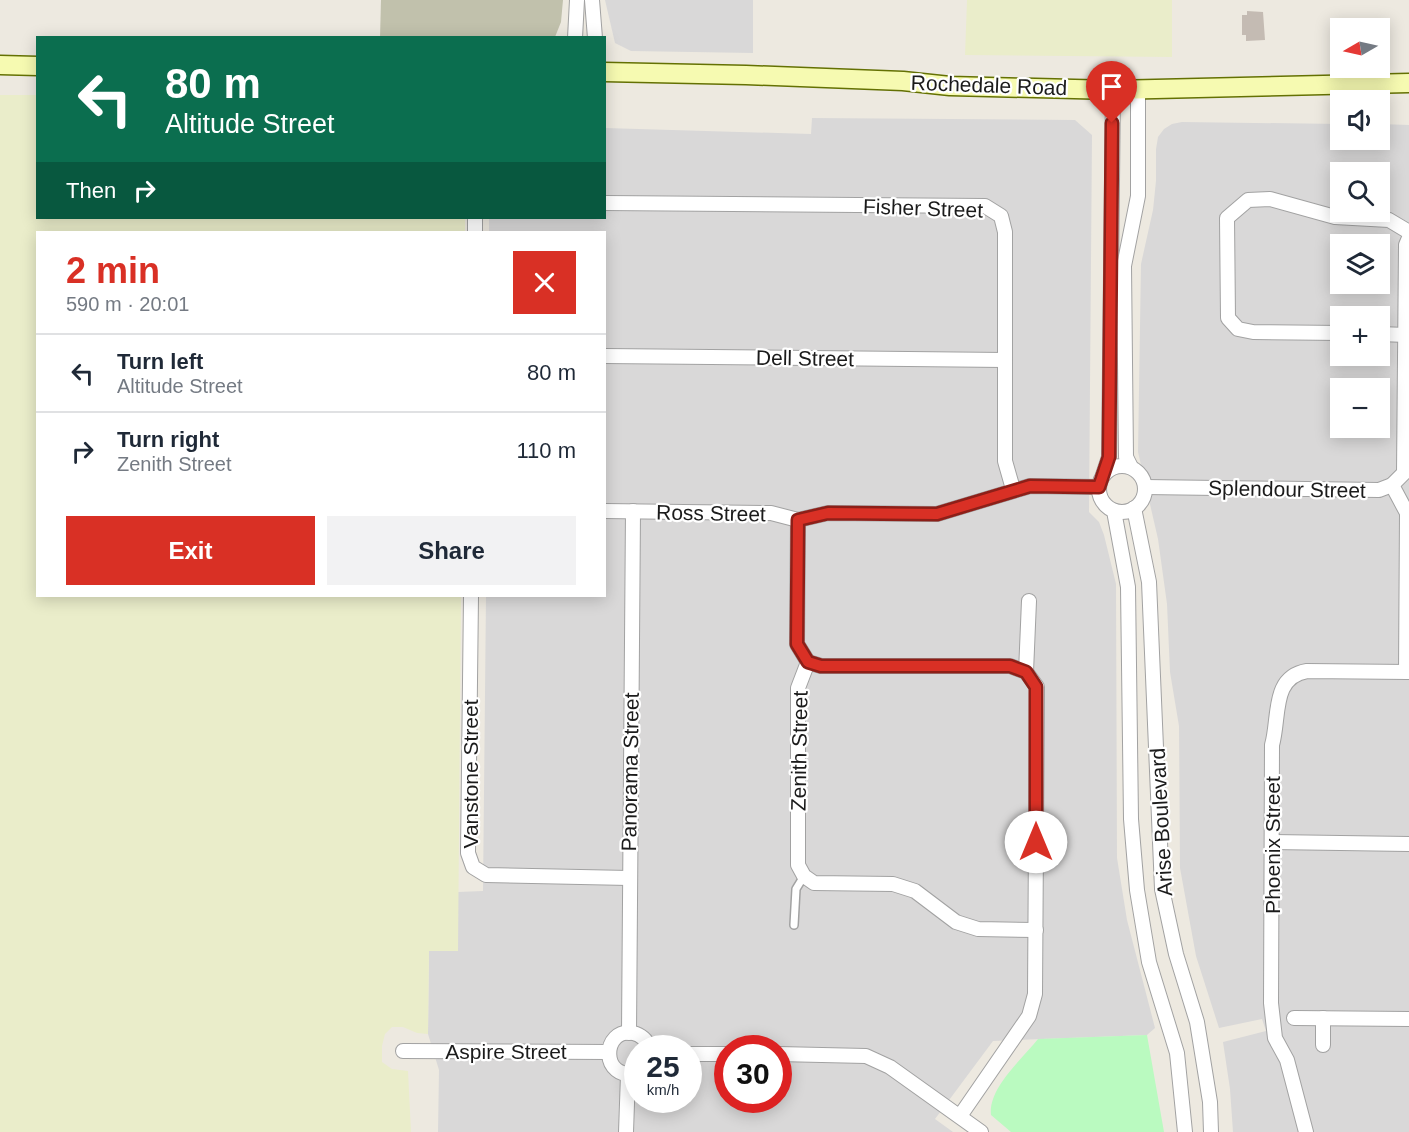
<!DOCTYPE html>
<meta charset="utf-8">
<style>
:root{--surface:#fff;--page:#f2f2f3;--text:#1f2937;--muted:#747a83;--line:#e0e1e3;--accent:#d93025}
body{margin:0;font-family:Helvetica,sans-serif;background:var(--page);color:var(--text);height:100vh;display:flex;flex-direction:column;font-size:22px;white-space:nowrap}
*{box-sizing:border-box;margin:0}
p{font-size:20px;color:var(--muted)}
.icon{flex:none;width:33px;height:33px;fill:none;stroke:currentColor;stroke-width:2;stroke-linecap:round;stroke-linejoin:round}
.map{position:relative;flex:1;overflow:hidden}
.side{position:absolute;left:36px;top:231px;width:570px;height:366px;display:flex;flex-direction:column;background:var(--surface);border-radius:0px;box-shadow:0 3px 15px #0003}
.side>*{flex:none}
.hud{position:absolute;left:36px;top:36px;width:570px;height:183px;border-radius:0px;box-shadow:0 3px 15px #0003;background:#0b6e4f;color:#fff;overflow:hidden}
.needle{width:39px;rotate:261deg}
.fabs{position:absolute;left:1330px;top:18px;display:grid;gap:12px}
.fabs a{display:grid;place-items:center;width:60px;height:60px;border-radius:0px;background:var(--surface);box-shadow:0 3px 15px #0003;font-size:30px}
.speed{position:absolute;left:624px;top:1035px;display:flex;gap:12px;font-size:30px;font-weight:700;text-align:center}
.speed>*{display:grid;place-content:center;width:78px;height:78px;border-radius:50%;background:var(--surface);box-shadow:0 3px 15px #0003;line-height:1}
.speed small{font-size:15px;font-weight:400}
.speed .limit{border:9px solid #d22;background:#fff;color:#111}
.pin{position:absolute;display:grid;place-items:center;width:51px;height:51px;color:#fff;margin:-62px -26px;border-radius:50% 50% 50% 0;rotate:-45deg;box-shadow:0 0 6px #0007}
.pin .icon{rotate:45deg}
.me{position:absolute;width:66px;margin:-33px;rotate:0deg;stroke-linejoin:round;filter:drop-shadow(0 0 4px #0008)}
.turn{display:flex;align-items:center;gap:21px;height:126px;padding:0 30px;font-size:27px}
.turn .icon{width:78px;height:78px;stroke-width:2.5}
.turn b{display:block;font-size:42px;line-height:51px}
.then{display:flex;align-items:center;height:57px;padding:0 30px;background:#0003;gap:12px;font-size:22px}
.round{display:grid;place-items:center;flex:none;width:63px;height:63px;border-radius:0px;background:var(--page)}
.headline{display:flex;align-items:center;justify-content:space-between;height:102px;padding:0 30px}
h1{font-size:36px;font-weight:700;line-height:45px;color:var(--accent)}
.cta{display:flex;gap:12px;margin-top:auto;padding:12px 30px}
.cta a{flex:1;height:69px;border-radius:0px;background:var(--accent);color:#fff;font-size:24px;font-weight:700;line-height:69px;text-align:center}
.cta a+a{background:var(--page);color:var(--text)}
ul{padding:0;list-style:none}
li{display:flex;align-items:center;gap:18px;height:78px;padding:0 30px;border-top:2px solid var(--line)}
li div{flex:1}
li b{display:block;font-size:22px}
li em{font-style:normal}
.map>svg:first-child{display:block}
.residential{fill:#d9d8d8;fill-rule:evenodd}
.construction{fill:#c1c1ac}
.farmland{fill:#eaedca}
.park{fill:#bafac0}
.building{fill:#c4bbb3}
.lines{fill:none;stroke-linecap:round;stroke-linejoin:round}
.service-casing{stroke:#a2a2a2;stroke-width:10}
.minor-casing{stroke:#a2a2a2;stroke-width:16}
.secondary-casing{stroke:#647103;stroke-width:21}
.service{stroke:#fff;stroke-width:7}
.minor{stroke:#fff;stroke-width:14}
.secondary{stroke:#f6fab1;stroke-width:18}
.route-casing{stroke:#8d1f18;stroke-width:15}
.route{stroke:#d93025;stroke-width:10}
.labels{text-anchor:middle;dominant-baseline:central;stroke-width:4.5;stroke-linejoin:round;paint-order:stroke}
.street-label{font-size:21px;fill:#1b1b1b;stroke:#fff}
</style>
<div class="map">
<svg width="1409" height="1132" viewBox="0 0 1409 1132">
<rect width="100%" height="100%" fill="#ede9e0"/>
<g class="residential">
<polygon points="605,0 753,0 753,53 631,51 615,43"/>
<path d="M812,118L1075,120L1092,135L1089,512L1099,522L1104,535L1116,584L1117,858L1127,920L1155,1028L1147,1035L993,1041L935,1119L953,1132H438L439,1070L428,1034L429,951H458V892L483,891L486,596H604V232H489V218H604L605,128L811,134ZM638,1048H688V1100H638ZM728,1048H778V1100H728Z"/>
<path d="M1182,122L1341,124V140H1380V124L1409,125V1132H1233L1230,1089L1223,1042L1266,1031L1262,1019L1219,1028L1196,956L1180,868L1179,726L1170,672L1167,604L1158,539L1138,452L1141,264L1153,210L1156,181V149L1158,137L1164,129L1172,124ZM1341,172H1380V212H1341ZM1341,244H1380V284H1341ZM1341,316H1380V356H1341ZM1341,388H1380V428H1341Z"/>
</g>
<polygon class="construction" points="381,0 563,0 561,22 555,37 380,38"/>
<g class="farmland">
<polygon points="967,0 1172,0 1172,57 965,55"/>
<polygon points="0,95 37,95 38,218 465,218 465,232 38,232 38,596 461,596 458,951 429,951 428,1034 417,1033 403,1027 392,1027 385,1034 382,1046 382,1062 392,1069 408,1071 411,1132 0,1132"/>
</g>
<path class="park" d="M1147,1035L1164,1132H1011L991,1115C988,1088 1022,1059 1038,1039Z"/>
<polygon class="building" points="1247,11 1263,12 1265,40 1246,41 1246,35 1242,35 1242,15 1247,15"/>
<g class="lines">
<g class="service-casing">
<polyline id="service" points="794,925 796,889 804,876"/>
</g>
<g class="minor-casing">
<g id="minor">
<polyline points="592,0 595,38"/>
<polyline points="575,38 577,0"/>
<polyline points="604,203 985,206 1001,216 1005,232 1005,461 1013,489"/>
<polyline points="475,232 475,218"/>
<polyline points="1341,333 1253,332 1238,329 1228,318 1227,218 1248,200 1270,199 1335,217 1389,220 1409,232"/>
<polyline points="1380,334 1406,335"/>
<polyline points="604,356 1005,360"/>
<circle cx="1122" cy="489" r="23"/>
<polyline points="1131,467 1126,457 1124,266 1138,196 1138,89"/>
<polyline points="1103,475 1109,457 1113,90"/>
<polyline points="1392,485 1407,513 1406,672"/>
<polyline points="1145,487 1379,490 1392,485 1404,473 1406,245 1409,238"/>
<polyline points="1134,508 1149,582 1162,889 1176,954 1197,1022 1210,1102 1211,1132"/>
<polyline points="604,511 771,513 798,520 828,513 937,514 1030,486 1099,487"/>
<polyline points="1114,511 1128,587 1131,819 1137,890 1149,962 1177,1053 1185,1132"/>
<polyline points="798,520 797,644 808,662 798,688 798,865 804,876 814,883 893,884 915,891 956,922 978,929 1036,930"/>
<polyline points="471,596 468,853 473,867 486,875 629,878"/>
<polyline points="808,662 821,666 1010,666 1026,672 1037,687 1035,994 1029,1016 960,1116"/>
<polyline points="1026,672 1029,601"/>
<polyline points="1272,842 1409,844"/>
<polyline points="1294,1018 1409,1019"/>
<polyline points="1323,1018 1323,1045"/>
<polyline points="629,1033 633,511"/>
<polyline points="403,1051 609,1052"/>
<polyline points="688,1054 728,1054"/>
<polyline points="778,1054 866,1056 890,1067 981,1132"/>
<path d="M638,1073C599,1082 602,1027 633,1033C642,1035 647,1041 650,1048"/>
<polyline points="626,1132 628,1075"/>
<path d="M1306,1132L1287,1060L1275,1038L1271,1003L1272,745C1280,717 1271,677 1307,671L1409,672"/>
</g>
</g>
<g class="secondary-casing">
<g id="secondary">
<polyline points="0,65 38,66"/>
<polyline points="604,72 746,75 903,81 950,86 1113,90 1409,83"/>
</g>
</g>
<use href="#service" class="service"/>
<use href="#minor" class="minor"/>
<use href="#secondary" class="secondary"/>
</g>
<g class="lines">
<g class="route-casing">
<polyline id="route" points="1036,842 1036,687 1026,672 1010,666 821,666 808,662 797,644 798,520 828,513 937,514 1030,486 1099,487 1109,457 1112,123"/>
</g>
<use href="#route" class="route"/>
</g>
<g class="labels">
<g class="street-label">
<text transform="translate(989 85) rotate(2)">Rochedale Road</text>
<text transform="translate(923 208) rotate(2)">Fisher Street</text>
<text transform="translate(805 358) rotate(1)">Dell Street</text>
<text transform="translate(1287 489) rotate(1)">Splendour Street</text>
<text transform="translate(711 513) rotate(1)">Ross Street</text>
<text transform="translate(799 751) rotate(-89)">Zenith Street</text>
<text transform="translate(630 772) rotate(-89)">Panorama Street</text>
<text transform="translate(470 774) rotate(-90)">Vanstone Street</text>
<text transform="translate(1161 822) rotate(-93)">Arise Boulevard</text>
<text transform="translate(1272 845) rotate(-90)">Phoenix Street</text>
<text x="506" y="1051">Aspire Street</text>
</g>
</g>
</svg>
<div class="fabs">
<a><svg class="needle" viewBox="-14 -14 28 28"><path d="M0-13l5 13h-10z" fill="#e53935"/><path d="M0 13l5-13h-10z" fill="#747a83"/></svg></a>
<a><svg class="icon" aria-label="sound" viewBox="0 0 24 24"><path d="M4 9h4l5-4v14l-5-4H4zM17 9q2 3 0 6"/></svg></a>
<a><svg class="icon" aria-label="search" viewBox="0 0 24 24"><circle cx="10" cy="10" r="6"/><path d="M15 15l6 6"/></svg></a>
<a><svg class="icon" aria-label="layers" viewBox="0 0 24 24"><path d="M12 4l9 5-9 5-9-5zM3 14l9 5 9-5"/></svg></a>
<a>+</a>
<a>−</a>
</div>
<div class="speed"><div>25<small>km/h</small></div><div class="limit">30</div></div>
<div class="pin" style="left:1112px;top:123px;background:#d93025"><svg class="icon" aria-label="arrive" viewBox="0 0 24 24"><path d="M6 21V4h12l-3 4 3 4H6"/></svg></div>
<svg class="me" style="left:1036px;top:842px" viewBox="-20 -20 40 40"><circle r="19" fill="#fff"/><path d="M0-13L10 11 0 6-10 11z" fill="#d93025"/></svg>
<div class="hud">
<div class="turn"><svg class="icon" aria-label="left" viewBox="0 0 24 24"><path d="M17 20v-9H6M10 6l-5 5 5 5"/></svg><div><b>80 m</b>Altitude Street</div></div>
<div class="then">Then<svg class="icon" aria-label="right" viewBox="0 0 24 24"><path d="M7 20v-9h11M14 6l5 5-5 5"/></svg></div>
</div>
<section class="side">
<div class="headline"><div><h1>2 min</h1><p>590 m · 20:01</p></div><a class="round" style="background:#d93025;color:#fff"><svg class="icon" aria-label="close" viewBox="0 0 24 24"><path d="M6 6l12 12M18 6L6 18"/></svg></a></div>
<ul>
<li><svg class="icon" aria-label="left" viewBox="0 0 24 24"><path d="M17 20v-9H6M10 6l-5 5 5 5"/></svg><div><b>Turn left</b><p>Altitude Street</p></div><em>80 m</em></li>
<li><svg class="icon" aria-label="right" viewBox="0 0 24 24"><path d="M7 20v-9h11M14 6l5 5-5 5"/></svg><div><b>Turn right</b><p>Zenith Street</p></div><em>110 m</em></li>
</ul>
<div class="cta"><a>Exit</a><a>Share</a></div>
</section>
</div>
